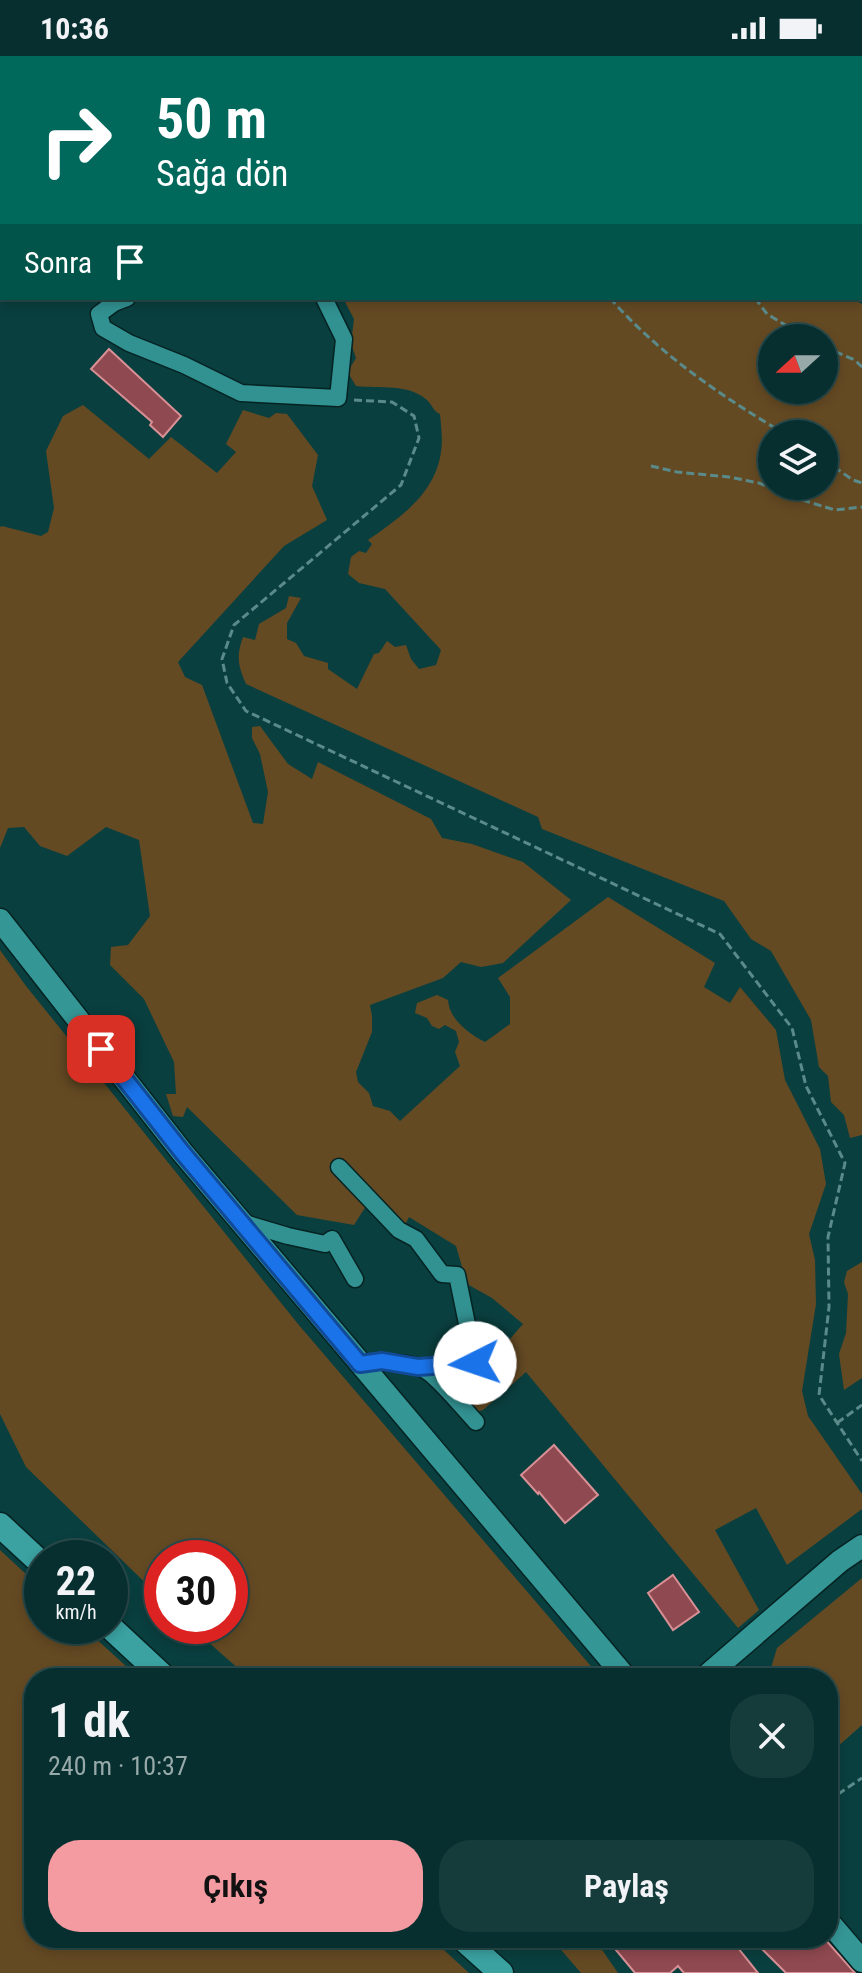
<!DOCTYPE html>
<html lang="tr">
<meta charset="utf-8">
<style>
:root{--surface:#082f2f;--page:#163b3b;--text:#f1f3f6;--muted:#98a9aa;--line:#294a4b;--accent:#f49aa1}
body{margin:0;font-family:"Roboto Condensed",sans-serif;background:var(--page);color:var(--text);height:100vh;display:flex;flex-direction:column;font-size:30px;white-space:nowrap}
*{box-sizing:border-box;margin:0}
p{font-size:26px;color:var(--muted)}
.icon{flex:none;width:44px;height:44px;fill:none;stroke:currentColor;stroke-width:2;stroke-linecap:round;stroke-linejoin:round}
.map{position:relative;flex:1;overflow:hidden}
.side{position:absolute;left:24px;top:1612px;width:814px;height:280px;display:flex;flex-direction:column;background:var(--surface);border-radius:32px;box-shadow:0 4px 12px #0003,0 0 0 2px var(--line)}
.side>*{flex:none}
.top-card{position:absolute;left:0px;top:0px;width:862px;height:244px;box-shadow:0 4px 12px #0003,0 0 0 2px var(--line);background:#00695c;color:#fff;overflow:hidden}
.needle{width:52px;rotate:249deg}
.fabs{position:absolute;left:758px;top:268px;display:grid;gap:16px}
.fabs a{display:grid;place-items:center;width:80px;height:80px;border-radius:50%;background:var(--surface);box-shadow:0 4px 12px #0003,0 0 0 2px var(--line);font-size:40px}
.speed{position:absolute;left:24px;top:1484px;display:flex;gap:16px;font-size:40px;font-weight:700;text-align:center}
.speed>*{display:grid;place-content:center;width:104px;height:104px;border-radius:50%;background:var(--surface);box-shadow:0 4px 12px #0003,0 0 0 2px var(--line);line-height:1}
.speed small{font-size:20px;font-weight:400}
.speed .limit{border:12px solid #d22;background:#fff;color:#111}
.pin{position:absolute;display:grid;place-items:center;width:68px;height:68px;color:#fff;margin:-34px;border-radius:16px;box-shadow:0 4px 12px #0006}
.me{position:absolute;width:88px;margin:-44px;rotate:266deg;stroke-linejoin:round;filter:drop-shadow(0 0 6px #0008)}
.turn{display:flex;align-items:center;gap:28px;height:168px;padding:0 24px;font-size:36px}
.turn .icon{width:104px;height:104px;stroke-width:2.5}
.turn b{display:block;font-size:56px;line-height:68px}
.then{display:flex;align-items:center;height:76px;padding:0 24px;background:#0003;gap:16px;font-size:30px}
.round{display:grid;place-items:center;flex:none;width:84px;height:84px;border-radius:32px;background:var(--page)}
.headline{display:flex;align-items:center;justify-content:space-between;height:136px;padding:0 24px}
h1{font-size:48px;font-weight:700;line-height:60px}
.action{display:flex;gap:16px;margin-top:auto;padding:16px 24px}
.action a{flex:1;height:92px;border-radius:32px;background:var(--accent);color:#111;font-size:32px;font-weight:700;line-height:92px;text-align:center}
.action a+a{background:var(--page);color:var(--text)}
.status{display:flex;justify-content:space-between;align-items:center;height:56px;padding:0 40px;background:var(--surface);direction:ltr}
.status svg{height:22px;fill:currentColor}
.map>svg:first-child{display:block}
.green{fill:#644a23;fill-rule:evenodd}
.building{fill:#8f4950;stroke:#d89095;stroke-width:2}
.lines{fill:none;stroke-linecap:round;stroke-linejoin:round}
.lane-casing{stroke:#052323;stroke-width:11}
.street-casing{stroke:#052323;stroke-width:19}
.secondary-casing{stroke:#052323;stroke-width:25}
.highway-casing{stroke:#052323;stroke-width:27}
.path{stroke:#5a8a8a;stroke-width:3;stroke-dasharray:8 4;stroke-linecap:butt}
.lane{stroke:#329191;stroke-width:8}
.street{stroke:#329191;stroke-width:16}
.secondary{stroke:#359696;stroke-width:22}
.highway{stroke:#3ba1a1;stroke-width:24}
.route-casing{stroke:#114b97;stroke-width:20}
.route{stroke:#1a73e8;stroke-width:14}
</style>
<div class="status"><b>10:36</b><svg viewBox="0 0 49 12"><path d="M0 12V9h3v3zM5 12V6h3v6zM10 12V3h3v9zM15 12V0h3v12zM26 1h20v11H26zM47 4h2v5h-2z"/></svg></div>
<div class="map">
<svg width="862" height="1917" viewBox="0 0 862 1917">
<rect width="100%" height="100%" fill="#0a3f3f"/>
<g class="green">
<polygon points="521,0 862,0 862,39 860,40 860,2 522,2"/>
<path d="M343,242H850L862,248V1079L850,1082L844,1059L831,1046L828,1020L819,1011L811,964L771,895L751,883L724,845L542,773L538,761L246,628C238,610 236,600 243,581L255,584L259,568L286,552L289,540L301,542L287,567V583L296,587L304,600L328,607V613L357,633L374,598L379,597L387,585L395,591L406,589L411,603L419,613L436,609L441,594L385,533L359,527L348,518L351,501L359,495L366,497L372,488L368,484C401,461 435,438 441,396C443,384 441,370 440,358C433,355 433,350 427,344C408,327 380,333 356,330L350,320V312L356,302L351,288L354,263ZM772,282H824V334H772ZM772,378H824V430H772Z"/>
<path d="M83,349L149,403L171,381L217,417L236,396L226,388L243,354L269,362L276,357L287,358L318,399L312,430L327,464L284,490L178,606L185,621L202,629L253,767L263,768L268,736L260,698L252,682V671L260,670L288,708L312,723L318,706L431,763L442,782L472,788L523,806L571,844L503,907L481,911L461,906L443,922L370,949L372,960V976L356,1016L358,1026L369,1037L373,1050L390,1055L400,1065L460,1010L455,996L459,986L456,975L445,969L439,973L432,970L427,962L415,957L417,947L437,939L448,944C449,963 469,978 485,986L510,968V941L498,922L608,841L715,907L704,931L730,947L740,931L776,974L785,1024L820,1093L826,1128L809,1178L815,1204L816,1248L802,1335L808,1360L862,1438V1453L787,1509L756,1452L715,1474L759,1554L738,1572L526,1316L483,1354L476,1356L440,1317L445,1313L506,1317L516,1304L504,1290L523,1268L492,1242L467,1228L456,1190L409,1161L404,1171L371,1142L354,1169L297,1159L187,1051L183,1061L173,1060L166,1038H176L174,1006L144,943L110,909L111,891L128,889L150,860L139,784L106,771L67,800L40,790L24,771L8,772L0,792V471L2,470L41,480L48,476L54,452L46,395L63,360Z"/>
<polygon points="0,894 26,930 298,1268 601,1622 249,1622 190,1570 230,1570 230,1502 162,1502 162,1543 26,1411 0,1358"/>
<polygon points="862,1206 862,1322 844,1334 839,1298 846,1277 848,1238 844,1226 847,1215"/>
<polygon points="0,1494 42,1533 42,1570 82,1570 139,1622 34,1622 34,1882 431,1882 469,1917 0,1917"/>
<polygon points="862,1522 862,1669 828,1699 828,1622 768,1622 777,1592"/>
<polygon points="551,1882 594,1882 618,1917 581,1917"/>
</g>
<g class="building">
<polygon points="109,293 181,360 163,381 150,369 152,366 91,313"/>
<polygon points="554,1389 598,1439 565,1467 539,1436 538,1438 521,1419"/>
<polygon points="673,1519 699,1556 673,1574 648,1537"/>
<polygon points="606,1882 730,1882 758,1917 684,1917 678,1910 670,1917 635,1917"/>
<polygon points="751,1882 824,1882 855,1917 786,1917"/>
</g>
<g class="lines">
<g class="lane-casing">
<polyline id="lane" points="444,0 446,2"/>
</g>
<g class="street-casing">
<g id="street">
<polyline points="0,137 2,138"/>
<polyline points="127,242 114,247 99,258 103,272 129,287 184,309 241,337 338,342 344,283 324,242"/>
<polyline points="339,1111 399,1174 416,1183 442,1218 457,1219 475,1307 418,1311"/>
<polyline points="241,1166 288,1180 325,1188 332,1183 355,1223"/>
<path d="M360,1308C379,1306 411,1304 428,1316C442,1326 463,1352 476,1366"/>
</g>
</g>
<g class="secondary-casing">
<g id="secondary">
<polyline points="0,864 182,1096 626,1622"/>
<polyline points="704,1622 840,1505 862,1490"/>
<polyline points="828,1865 862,1905"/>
</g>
</g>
<g class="highway-casing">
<g id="highway">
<polyline points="0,1469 42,1508"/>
<polyline points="109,1570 165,1622"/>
<polyline points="462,1882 501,1917"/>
</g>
</g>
<g class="path">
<polyline points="516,0 516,2"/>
<path d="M610,242C659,298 721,340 785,378"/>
<polyline points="755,242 767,258 807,282"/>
<polyline points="824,291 855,304 862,311"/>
<polyline points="354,344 392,346 414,360 419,382 401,429 234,569 222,603 227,627 246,655 720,878 792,972 806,1030 845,1107 828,1181 829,1251 819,1339 862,1405"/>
<polyline points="824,404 853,424 862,427"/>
<polyline points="651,410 677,416 729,421 759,427 796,442 835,454 862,451"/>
<polyline points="837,1367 862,1349"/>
<polyline points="828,1745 862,1722"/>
</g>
<use href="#lane" class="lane"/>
<use href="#street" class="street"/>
<use href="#secondary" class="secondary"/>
<use href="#highway" class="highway"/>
</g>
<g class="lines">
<g class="route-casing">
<polyline id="route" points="101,993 182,1096 360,1308 382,1305 418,1311 475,1307"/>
</g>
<use href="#route" class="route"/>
</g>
</svg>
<div class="fabs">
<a><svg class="needle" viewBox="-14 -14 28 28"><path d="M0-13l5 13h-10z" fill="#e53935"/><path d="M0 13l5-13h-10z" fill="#98a9aa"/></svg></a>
<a><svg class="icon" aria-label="layers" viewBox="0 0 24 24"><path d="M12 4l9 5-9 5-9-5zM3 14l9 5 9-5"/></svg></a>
</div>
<div class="speed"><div>22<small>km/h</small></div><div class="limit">30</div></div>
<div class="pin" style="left:101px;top:993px;background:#d93025"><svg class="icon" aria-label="arrive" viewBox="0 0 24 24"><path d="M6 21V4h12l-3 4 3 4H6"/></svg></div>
<svg class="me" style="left:475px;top:1307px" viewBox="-20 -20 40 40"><circle r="19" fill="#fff"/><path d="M0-13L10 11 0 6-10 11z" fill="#1a73e8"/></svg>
<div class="top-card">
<div class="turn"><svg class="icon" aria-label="right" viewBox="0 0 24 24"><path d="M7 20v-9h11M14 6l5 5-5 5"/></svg><div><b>50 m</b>Sağa dön</div></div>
<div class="then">Sonra<svg class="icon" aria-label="arrive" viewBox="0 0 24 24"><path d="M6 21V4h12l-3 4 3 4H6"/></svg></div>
</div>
<section class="side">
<div class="headline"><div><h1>1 dk</h1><p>240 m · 10:37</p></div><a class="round"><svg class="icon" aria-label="close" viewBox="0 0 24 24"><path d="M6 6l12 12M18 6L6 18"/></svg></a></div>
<div class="action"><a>Çıkış</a><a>Paylaş</a></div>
</section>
</div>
